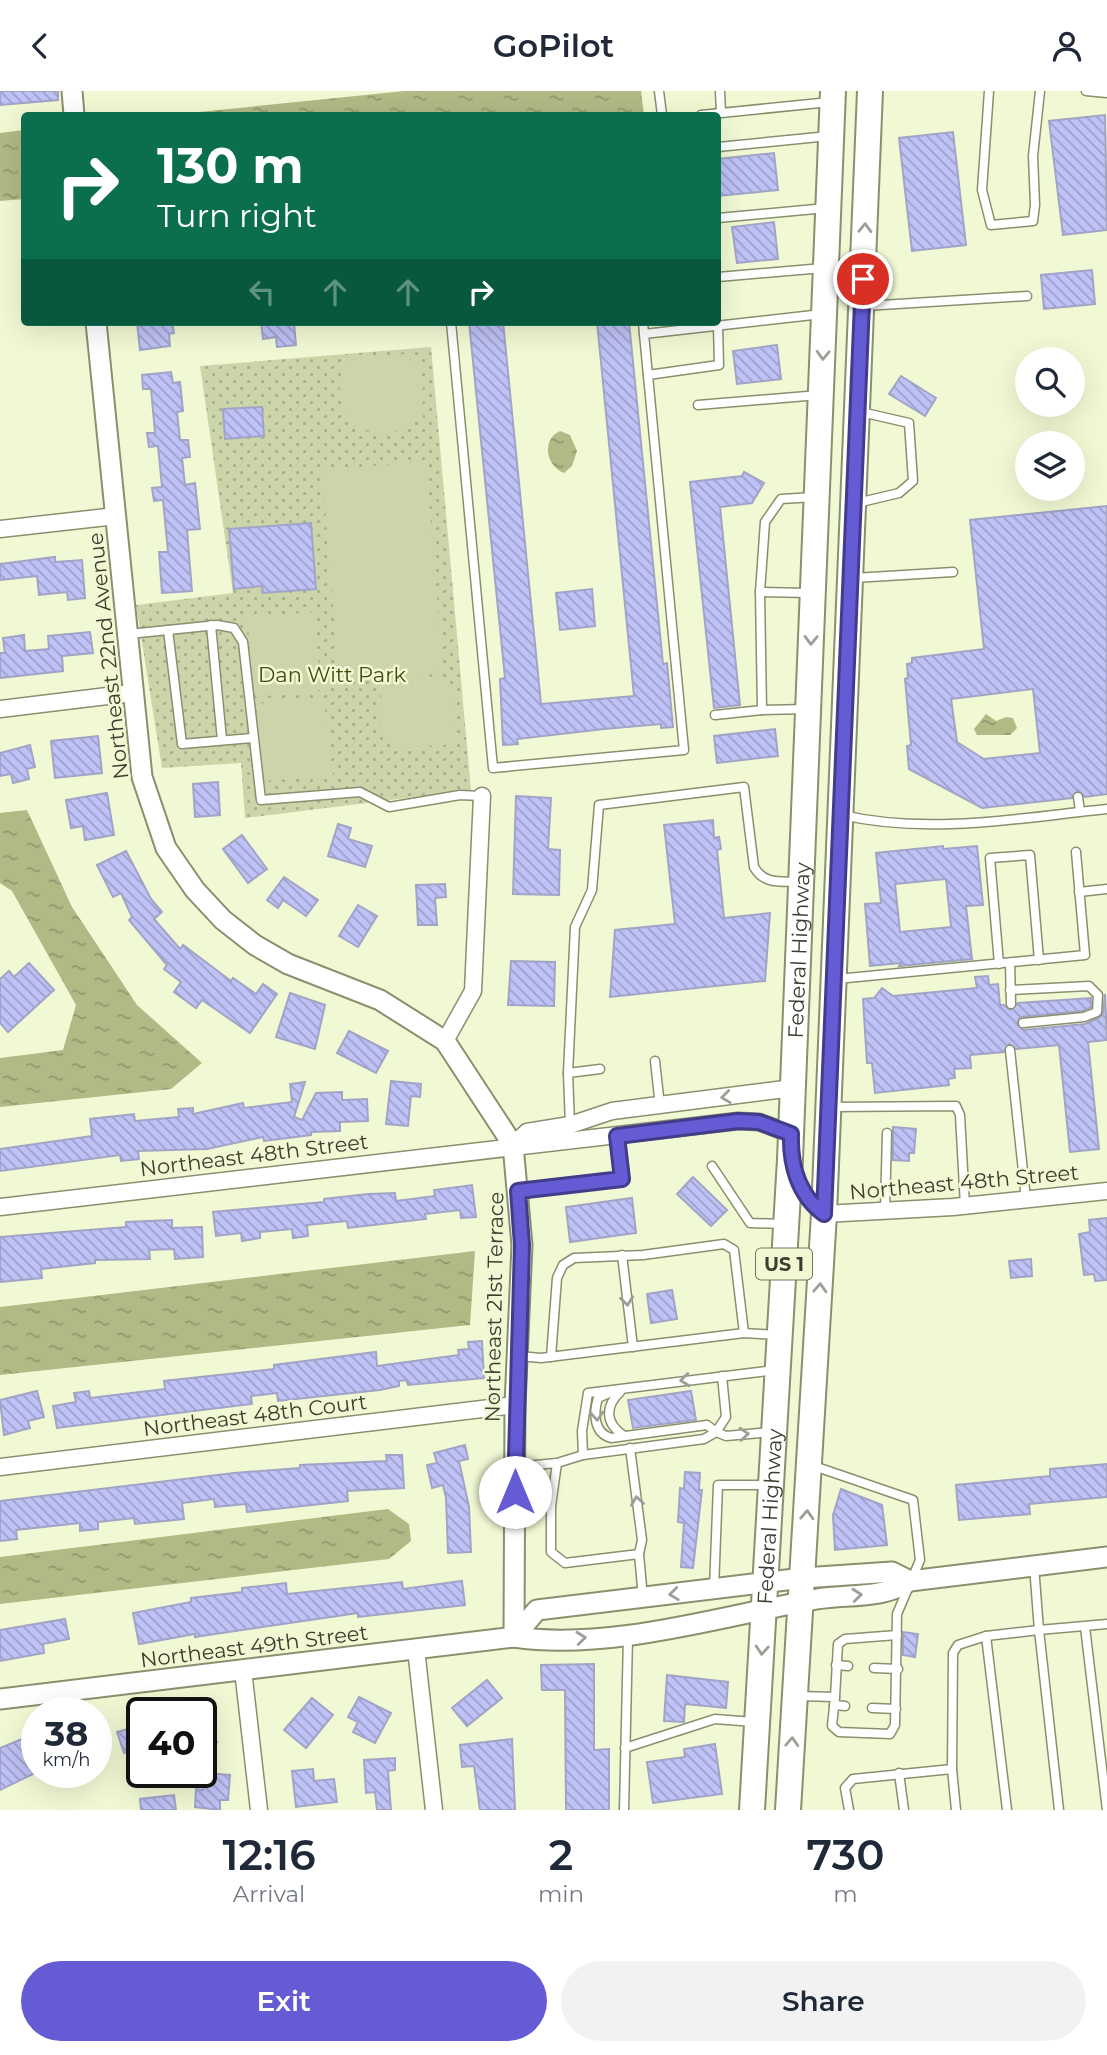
<!DOCTYPE html>
<style>
:root{--surface:#fff;--page:#f2f2f3;--text:#1f2937;--muted:#747a83;--accent:#655cd5}
body{margin:0;font-family:Montserrat,sans-serif;background:var(--page);color:var(--text);height:100vh;display:flex;flex-direction:column;font-size:26px;white-space:nowrap}
*{box-sizing:border-box;margin:0}
p{font-size:23px;color:var(--muted)}
.icon{flex:none;width:38px;height:38px;fill:none;stroke:currentColor;stroke-width:2;stroke-linecap:round;stroke-linejoin:round}
.map{position:relative;height:1719px;overflow:hidden}
.side{display:flex;flex-direction:column;background:var(--surface);flex:1}
.side>*{flex:none}
.guide{position:absolute;left:21px;top:21px;width:700px;height:214px;border-radius:7px;box-shadow:0 7px 28px #0002;background:#0b6e4f;color:#fff;overflow:hidden}
.fabs{position:absolute;left:1015px;top:256px;display:grid;gap:14px}
.fabs a{display:grid;place-items:center;width:70px;height:70px;border-radius:50%;background:var(--surface);box-shadow:0 7px 28px #0002;font-size:35px}
.speed{position:absolute;left:21px;top:1606px;display:flex;gap:14px;font-size:35px;font-weight:700;text-align:center}
.speed>*{display:grid;place-content:center;width:91px;height:91px;border-radius:50%;background:var(--surface);box-shadow:0 7px 28px #0002;line-height:1}
.speed small{font-size:18px;font-weight:400}
.speed .limit{border:4px solid #111;border-radius:10px;background:#fff;color:#111}
.pin{position:absolute;display:grid;place-items:center;width:60px;height:60px;color:#fff;margin:-30px;border:4px solid #fff;border-radius:50%;box-shadow:0 2px 7px #0007}
.me{position:absolute;width:77px;margin:-38px;rotate:0deg;stroke-linejoin:round;filter:drop-shadow(0 0 5px #0008)}
.turn{display:flex;align-items:center;gap:24px;height:147px;padding:0 21px;font-size:32px}
.turn .icon{width:91px;height:91px;stroke-width:2.5}
.turn b{display:block;font-size:49px;line-height:60px}
.lanes{display:flex;align-items:center;height:66px;padding:0 21px;background:#0003;justify-content:center;gap:35px;direction:ltr}
.lanes .off{opacity:.35}
.eta{display:flex;justify-content:space-evenly;align-items:center;height:119px;text-align:center}
.eta b{font-size:42px;font-weight:600;line-height:49px}
.primary-button{display:flex;gap:14px;margin-top:auto;padding:14px 21px}
.primary-button a{flex:1;height:80px;border-radius:42px;background:var(--accent);color:#fff;font-size:28px;font-weight:600;line-height:80px;text-align:center}
.primary-button a+a{background:var(--page);color:var(--text)}
header{display:flex;justify-content:space-between;align-items:center;height:91px;padding:0 21px;background:var(--surface);font-size:32px;font-weight:600}
.map>svg:first-child{display:block}
.park{fill:url(#park-dots)}
.garden{fill:#ccd5aa}
.water{fill:url(#water-ripples)}
.building{fill:url(#building-back-hatch);stroke:#a2a4c6;stroke-width:2;fill-rule:evenodd}
.lines{fill:none;stroke-linecap:round;stroke-linejoin:round}
.service-casing{stroke:#88906e;stroke-width:11}
.minor-casing{stroke:#88906e;stroke-width:19}
.tertiary-casing{stroke:#88906e;stroke-width:23}
.primary-casing{stroke:#88906e;stroke-width:28}
.service{stroke:#fff;stroke-width:8}
.minor{stroke:#fff;stroke-width:16}
.tertiary{stroke:#fff;stroke-width:19}
.primary{stroke:#fff;stroke-width:24}
.oneway{stroke:#9d9e98}
.route-casing{stroke:#423c8a;stroke-width:18}
.route{stroke:#655cd5;stroke-width:12}
.labels{text-anchor:middle;dominant-baseline:central;stroke-width:5;stroke-linejoin:round;paint-order:stroke}
.shield{fill:#f1f9d4;stroke:#727661;stroke-width:2}
.shield-label{font-size:19px;font-weight:bold;fill:#3b3e30}
.street-label{font-size:21px;fill:#3b3e30;stroke:#f1f9d4}
.park-label{font-size:21px;fill:#444c0f;stroke:#f1f9d4}
</style>
<header><svg class="icon" aria-label="back" viewBox="0 0 24 24"><path d="M15 5l-7 7 7 7"/></svg>GoPilot<svg class="icon" aria-label="person" viewBox="0 0 24 24"><circle cx="12" cy="8" r="4"/><path d="M4 21q1-7 8-7t8 7"/></svg></header>
<div class="map">
<svg width="1107" height="1719" viewBox="0 0 1107 1719">
<defs>
<pattern id="park-dots" width="8" height="8" patternUnits="userSpaceOnUse" patternTransform="scale(1.75)"><rect width="8" height="8" fill="#ccd5aa"/><path d="M2 2h.1M6 6h.1" fill="none" stroke="#a7ae8b" stroke-width="1.8" stroke-linecap="round"/></pattern>
<pattern id="water-ripples" width="26" height="14" patternUnits="userSpaceOnUse" patternTransform="scale(1.75)"><rect width="26" height="14" fill="#b0ba85"/><path d="M2 4q2-2 4 0t4 0M15 11q2-2 4 0t4 0" fill="none" stroke="#90996d"/></pattern>
<pattern id="building-back-hatch" width="6" height="6" patternUnits="userSpaceOnUse" patternTransform="scale(1.75)"><rect width="6" height="6" fill="#bfc2f6"/><path d="M-1 5l2 2M0 0l6 6M5-1l2 2" fill="none" stroke="#9c9fc8"/></pattern>
</defs>
<rect width="100%" height="100%" fill="#f1f9d4"/>
<polygon class="park" points="431,256 471,699 245,727 241,672 162,677 136,514 233,502 200,275"/>
<g class="garden">
<path d="M403,263L422,279L423,326C412,330 405,338 394,341C367,347 343,330 340,301C339,292 345,279 347,269Z"/>
<path d="M426,370L443,578L414,582L441,588L453,601L454,653L400,657C381,643 369,620 386,598C391,591 402,587 409,582L339,588L322,380Z"/>
<polygon points="314,521 321,599 256,606 247,527"/>
<polygon points="324,606 333,684 264,690 256,613"/>
</g>
<g class="water">
<polygon points="405,0 641,0 644,24 169,24"/>
<polygon points="24,39 24,108 0,110 0,42"/>
<path d="M560,340L570,344L577,360L572,375L564,382C546,375 541,349 560,340Z"/>
<polygon points="986,623 996,630 1006,626 1013,627 1017,637 1010,644 977,644 974,638"/>
<polygon points="27,719 72,816 137,914 202,972 171,998 0,1016 0,967 63,959 76,914 12,800 0,792 0,722"/>
<polygon points="475,1160 470,1234 0,1284 0,1216"/>
<polygon points="388,1418 409,1433 411,1450 389,1468 0,1513 0,1466"/>
</g>
<g class="building">
<polygon points="0,0 58,0 58,9 0,14"/>
<polygon points="1105,24 1107,139 1063,144 1049,30"/>
<polygon points="953,41 966,154 912,160 899,47"/>
<polygon points="774,62 778,99 718,105 718,68"/>
<polygon points="774,131 778,168 737,172 732,136"/>
<polygon points="1092,179 1095,213 1044,218 1041,184"/>
<polygon points="137,231 172,231 174,242 169,243 170,255 140,259"/>
<polygon points="261,231 294,231 296,254 277,256 276,246 263,248"/>
<polygon points="469,231 503,231 541,613 634,605 597,231 629,231 663,573 667,572 673,636 661,637 661,633 604,638 517,648 518,653 503,654 500,588 505,587"/>
<polygon points="777,254 781,288 737,293 733,260"/>
<polygon points="171,281 173,292 180,291 183,320 177,321 180,349 188,349 190,366 182,367 185,394 195,392 200,438 187,439 192,500 162,502 159,461 168,461 163,409 154,410 152,397 162,396 158,355 149,356 147,342 155,342 151,298 143,298 142,284"/>
<polygon points="901,285 936,307 925,325 889,303"/>
<polygon points="262,316 264,345 225,348 223,318"/>
<polygon points="744,381 764,392 752,412 720,416 740,614 714,617 690,391 742,385"/>
<path d="M1107,415V703L1085,706L1078,699L1072,707L982,717L909,678L907,655L911,654L905,588L908,587L907,573L912,572V567L984,558L970,429ZM1033,598L1040,662L984,668L957,651L951,608Z"/>
<polygon points="311,432 316,498 263,502 262,495 234,498 229,438"/>
<polygon points="55,466 55,471 82,469 85,507 68,509 67,501 39,504 37,485 0,489 0,473"/>
<polygon points="592,498 595,535 560,539 556,502"/>
<polygon points="90,541 93,562 62,565 63,580 0,587 0,562 5,562 3,547 24,544 25,560 49,558 48,545"/>
<polygon points="775,638 778,665 717,672 714,645"/>
<polygon points="98,645 102,682 55,687 51,650"/>
<polygon points="30,654 35,676 27,678 29,688 13,692 11,683 0,685 0,662"/>
<polygon points="218,691 220,724 195,726 193,693"/>
<polygon points="107,702 114,744 85,749 83,735 71,737 66,709"/>
<polygon points="516,705 551,707 548,758 560,759 559,804 513,803"/>
<polygon points="713,729 714,747 719,746 721,758 717,759 724,827 770,822 765,890 610,906 615,839 675,833 664,734"/>
<polygon points="338,733 351,737 348,748 372,755 365,776 328,765"/>
<polygon points="242,744 267,778 248,792 223,758"/>
<path d="M943,755V758L977,755L983,814L966,815L972,868L899,875L901,872L870,875L865,813L881,812L876,762ZM946,788L951,836L900,841L895,793Z"/>
<polygon points="126,760 151,808 162,821 154,828 180,858 183,854 231,890 233,887 256,903 263,893 277,903 250,942 202,909 196,917 174,901 181,891 164,878 167,874 129,829 132,826 121,802 113,806 97,774"/>
<polygon points="284,786 318,809 306,825 283,809 278,817 267,809"/>
<polygon points="445,793 446,806 435,807 437,834 418,834 416,794"/>
<polygon points="358,814 377,825 358,856 339,845"/>
<polygon points="511,870 555,871 554,915 508,914"/>
<polygon points="29,872 54,899 8,941 0,932 0,888 9,880 14,886"/>
<polygon points="988,885 989,894 998,893 1000,914 1004,914 1010,919 1018,912 1091,907 1091,916 1082,920 1020,926 1017,933 1023,939 1085,933 1099,927 1103,922 1105,903 1107,949 1088,951 1099,1058 1070,1061 1059,954 1016,958 1009,953 1004,961 970,964 971,977 954,978 955,987 948,988 949,994 875,1002 872,972 867,972 863,908 874,907 882,897 893,905 977,897 975,886"/>
<polygon points="290,902 325,914 315,958 276,946"/>
<polygon points="349,940 388,960 376,982 337,962"/>
<polygon points="391,990 421,993 420,1006 411,1005 408,1035 386,1033"/>
<polygon points="305,991 294,1026 302,1029 316,1002 342,1001 342,1009 367,1008 368,1030 340,1031 340,1040 311,1041 311,1044 264,1050 263,1046 207,1058 138,1060 139,1068 121,1070 120,1064 0,1080 0,1058 92,1045 90,1028 134,1023 135,1030 179,1026 178,1018 193,1017 193,1023 243,1012 244,1017 292,1011 290,993"/>
<polygon points="893,1036 916,1038 914,1062 909,1062 909,1070 893,1069"/>
<polygon points="693,1086 727,1119 711,1135 677,1103"/>
<polygon points="472,1094 476,1126 461,1127 460,1119 425,1123 426,1128 348,1137 347,1130 307,1134 308,1145 293,1147 292,1138 260,1141 260,1147 242,1150 241,1142 216,1145 213,1121 324,1111 324,1108 368,1103 395,1102 396,1110 435,1105 434,1099"/>
<polygon points="632,1107 636,1142 570,1151 566,1116"/>
<polygon points="1107,1127 1107,1189 1095,1190 1094,1183 1084,1184 1079,1143 1090,1141 1089,1129"/>
<polygon points="172,1129 172,1137 202,1136 203,1166 175,1168 174,1158 149,1159 150,1168 95,1169 95,1172 41,1178 42,1187 0,1191 0,1146 126,1136 126,1131"/>
<polygon points="1031,1168 1032,1185 1011,1187 1009,1170"/>
<polygon points="672,1199 677,1228 651,1232 647,1203"/>
<polygon points="482,1250 484,1287 408,1294 406,1289 399,1290 399,1295 380,1299 278,1310 277,1302 251,1305 252,1313 57,1337 53,1315 76,1311 74,1302 89,1300 90,1307 165,1298 164,1290 274,1278 274,1274 376,1261 377,1275 459,1264 458,1259 469,1258 468,1251"/>
<polygon points="37,1300 44,1326 28,1330 30,1337 4,1344 0,1309"/>
<polygon points="691,1300 696,1329 633,1337 628,1309"/>
<polygon points="465,1354 468,1368 459,1370 469,1416 471,1461 448,1462 446,1407 443,1394 432,1397 427,1374 437,1372 434,1362"/>
<polygon points="386,1364 402,1364 404,1397 347,1400 348,1410 247,1421 246,1413 215,1416 214,1408 182,1412 184,1428 135,1433 134,1427 98,1431 98,1438 80,1440 80,1432 16,1439 17,1448 0,1450 0,1410 234,1382 300,1377 300,1374 387,1370"/>
<polygon points="1107,1373 1107,1406 1029,1413 1030,1423 959,1429 956,1394 1050,1385 1050,1378"/>
<polygon points="685,1381 700,1382 699,1399 702,1399 693,1477 681,1476 684,1432 678,1431 680,1397 684,1398"/>
<polygon points="841,1398 882,1414 887,1454 835,1459 833,1424"/>
<polygon points="462,1490 465,1514 358,1526 358,1522 208,1544 195,1546 195,1543 139,1553 133,1522 191,1511 191,1507 242,1501 242,1497 286,1492 287,1503 402,1491 403,1498"/>
<polygon points="65,1528 69,1548 43,1553 44,1562 0,1570 0,1539"/>
<polygon points="903,1541 918,1543 915,1566 903,1564"/>
<polygon points="594,1573 594,1659 609,1658 609,1719 566,1719 565,1599 542,1599 541,1574"/>
<polygon points="667,1584 728,1591 726,1617 685,1613 684,1631 664,1630"/>
<polygon points="487,1589 502,1607 467,1635 452,1617"/>
<polygon points="359,1606 391,1622 375,1652 353,1641 358,1631 348,1626"/>
<polygon points="312,1607 333,1624 306,1657 284,1639"/>
<polygon points="142,1634 142,1656 124,1662 117,1641"/>
<polygon points="201,1642 217,1651 201,1677"/>
<polygon points="34,1643 37,1650 37,1681 0,1699 0,1657"/>
<polygon points="512,1648 515,1719 480,1719 474,1675 462,1676 460,1654"/>
<polygon points="715,1653 722,1703 653,1712 647,1671 685,1666 684,1658"/>
<polygon points="395,1667 395,1679 388,1680 391,1719 377,1719 375,1701 366,1702 364,1669"/>
<polygon points="313,1678 314,1690 334,1688 337,1711 296,1716 292,1680"/>
<polygon points="205,1682 230,1684 228,1709 220,1709 220,1719 195,1716 196,1698 203,1699"/>
<polygon points="174,1704 176,1719 141,1719 140,1708"/>
</g>
<g class="lines">
<g class="service-casing">
<g id="service">
<polyline points="659,0 662,24"/>
<polyline points="720,0 721,22"/>
<polyline points="989,0 982,99 991,134 1033,130 1035,114 1033,65 1040,0"/>
<polyline points="1086,0 1107,2"/>
<polyline points="701,24 830,11"/>
<polyline points="718,56 829,45"/>
<polyline points="718,127 826,117"/>
<polyline points="718,186 823,177"/>
<polyline points="865,215 1027,205"/>
<polyline points="451,231 493,677 684,659 644,243 822,223"/>
<polyline points="643,231 644,243"/>
<polyline points="648,284 719,274 718,235"/>
<polyline points="698,314 819,304"/>
<polyline points="857,412 899,402 913,390 909,332 861,321"/>
<polyline points="854,487 953,481"/>
<polyline points="760,501 809,502"/>
<polyline points="211,534 222,649"/>
<polyline points="168,539 182,653 252,647"/>
<polyline points="129,543 217,534 234,537 243,551 261,709 360,701 389,716 460,704 482,705"/>
<polyline points="807,618 762,619 760,501 765,431 781,408 815,406"/>
<polyline points="715,624 762,619"/>
<polyline points="1078,706 1080,720"/>
<path d="M842,724C929,744 1019,727 1107,718"/>
<polyline points="1079,801 1107,798"/>
<polyline points="1010,872 1011,913"/>
<polyline points="999,873 990,767 1030,764 1039,869"/>
<polyline points="837,888 1085,864 1076,761"/>
<polyline points="1010,899 1089,895 1098,904 1097,921 1084,926 1023,932"/>
<polyline points="1010,959 1026,1108"/>
<polyline points="655,970 660,1015"/>
<polyline points="568,982 600,978"/>
<polyline points="832,1016 956,1015 960,1024 965,1115"/>
<path d="M570,1034L568,982L575,836L592,799L599,714L744,696L754,776C764,794 781,790 799,791"/>
<polyline points="712,1075 750,1132 783,1133"/>
<polyline points="519,1100 622,1088 617,1045"/>
<polyline points="885,1119 887,1042"/>
<polyline points="622,1164 633,1256"/>
<polyline points="519,1265 541,1267 744,1242 777,1244"/>
<polyline points="551,1266 557,1187 563,1174 574,1167 643,1164 724,1153 734,1159 744,1242"/>
<path d="M620,1301C605,1315 605,1332 623,1344"/>
<path d="M609,1302L598,1307C593,1323 594,1342 611,1347L707,1334L716,1341L726,1326L722,1285"/>
<polyline points="771,1341 726,1345 716,1341 704,1348 583,1364 582,1340 588,1302 775,1279"/>
<polyline points="630,1357 642,1449 639,1463 643,1507"/>
<polyline points="557,1372 551,1415 551,1461 565,1472 639,1463"/>
<polyline points="515,1376 557,1372 583,1364"/>
<polyline points="1034,1475 1039,1539 1107,1533"/>
<polyline points="714,1498 718,1394 768,1394"/>
<polyline points="1085,1536 1107,1719"/>
<polyline points="986,1545 1007,1719"/>
<polyline points="836,1574 848,1575"/>
<polyline points="874,1577 898,1578"/>
<polyline points="798,1605 835,1606 832,1635 839,1641 890,1643 895,1634 897,1523 920,1469 913,1409 811,1374"/>
<polyline points="835,1606 838,1553 845,1548 897,1544"/>
<polyline points="834,1614 845,1615"/>
<polyline points="872,1617 896,1618"/>
<polyline points="625,1657 715,1628 754,1631"/>
<polyline points="952,1678 956,1719"/>
<polyline points="899,1682 904,1719"/>
<polyline points="624,1719 628,1546"/>
<polyline points="849,1719 845,1697 853,1688 952,1678 953,1562 958,1554 986,1545 1039,1539 1059,1719"/>
</g>
</g>
<g class="minor-casing">
<g id="minor">
<polyline points="0,438 116,425"/>
<polyline points="0,618 132,602"/>
<polyline points="445,950 473,900 482,705"/>
<polyline points="513,1054 527,1041 570,1034 612,1020 793,997"/>
<polyline points="0,1116 738,1030 759,1031 791,1043"/>
<polyline points="824,1123 953,1116 1107,1100"/>
<polyline points="0,1376 515,1314"/>
<polyline points="416,1558 434,1719"/>
<polyline points="243,1579 259,1719"/>
</g>
</g>
<g class="tertiary-casing">
<g id="tertiary">
<polyline points="72,0 74,24"/>
<polyline points="96,231 142,686 166,757 195,799 223,829 255,854 288,873 380,909 445,950 513,1054 522,1154 515,1314 514,1546"/>
<polyline points="514,1546 537,1519 803,1487 892,1481 910,1490"/>
<path d="M0,1608L514,1546C610,1560 721,1525 817,1508C849,1503 883,1508 910,1490L1107,1466"/>
</g>
</g>
<g class="primary-casing">
<g id="primary">
<path id="s1" d="M752,1719L790,1068L833,0"/>
<polyline points="788,1719 824,1123 870,0"/>
</g>
</g>
<use href="#service" class="service"/>
<use href="#minor" class="minor"/>
<use href="#tertiary" class="tertiary"/>
<use href="#primary" class="primary"/>
</g>
<defs><path id="oneway-chevron" d="M-2-3.5L2.5 0L-2 3.5" fill="none" stroke-width="1.6" stroke-linecap="round" stroke-linejoin="round" transform="scale(1.75)"/></defs>
<g class="oneway">
<use href="#oneway-chevron" transform="translate(865 137) rotate(-88)"/>
<use href="#oneway-chevron" transform="translate(823 264) rotate(92)"/>
<use href="#oneway-chevron" transform="translate(811 549) rotate(91)"/>
<use href="#oneway-chevron" transform="translate(726 1006) rotate(173)"/>
<use href="#oneway-chevron" transform="translate(820 1197) rotate(-87)"/>
<use href="#oneway-chevron" transform="translate(627 1210) rotate(83)"/>
<use href="#oneway-chevron" transform="translate(685 1289) rotate(174)"/>
<use href="#oneway-chevron" transform="translate(597 1325) rotate(85)"/>
<use href="#oneway-chevron" transform="translate(744 1343) rotate(-5)"/>
<use href="#oneway-chevron" transform="translate(637 1410) rotate(-98)"/>
<use href="#oneway-chevron" transform="translate(807 1424) rotate(-87)"/>
<use href="#oneway-chevron" transform="translate(674 1503) rotate(173)"/>
<use href="#oneway-chevron" transform="translate(857 1504) rotate(-6)"/>
<use href="#oneway-chevron" transform="translate(581 1547) rotate(-6)"/>
<use href="#oneway-chevron" transform="translate(762 1559) rotate(94)"/>
<use href="#oneway-chevron" transform="translate(792 1651) rotate(-87)"/>
</g>
<g class="lines">
<g class="route-casing">
<path id="route" d="M515,1401L522,1154L518,1100L622,1088L617,1045L738,1030L759,1031L791,1043C790,1073 798,1104 824,1123L863,188"/>
</g>
<use href="#route" class="route"/>
</g>
<g class="labels">
<rect class="shield" x="756" y="1157.5" width="56" height="31" rx="5"/>
<g class="shield-label">
<text x="784" y="1173">US 1</text>
</g>
<g class="street-label">
<text transform="translate(108 565) rotate(-96)">Northeast 22nd Avenue</text>
<text stroke="none"><textPath href="#s1" startOffset="861">Federal Highway</textPath></text>
<text transform="translate(254 1064) rotate(-7)">Northeast 48th Street</text>
<text transform="translate(964 1091) rotate(-5)">Northeast 48th Street</text>
<text transform="translate(494 1216) rotate(-89)">Northeast 21st Terrace</text>
<text transform="translate(255 1324) rotate(-7)">Northeast 48th Court</text>
<text stroke="none"><textPath href="#s1" startOffset="294">Federal Highway</textPath></text>
<text transform="translate(254 1555) rotate(-7)">Northeast 49th Street</text>
</g>
<g class="park-label">
<text x="332" y="583">Dan Witt Park</text>
</g>
</g>
</svg>
<div class="fabs">
<a><svg class="icon" aria-label="search" viewBox="0 0 24 24"><circle cx="10" cy="10" r="6"/><path d="M15 15l6 6"/></svg></a>
<a><svg class="icon" aria-label="layers" viewBox="0 0 24 24"><path d="M12 4l9 5-9 5-9-5zM3 14l9 5 9-5"/></svg></a>
</div>
<div class="speed"><div>38<small>km/h</small></div><div class="limit">40</div></div>
<div class="pin" style="left:863px;top:188px;background:#d93025"><svg class="icon" aria-label="arrive" viewBox="0 0 24 24"><path d="M6 21V4h12l-3 4 3 4H6"/></svg></div>
<svg class="me" style="left:515px;top:1401px" viewBox="-20 -20 40 40"><circle r="19" fill="#fff"/><path d="M0-13L10 11 0 6-10 11z" fill="#655cd5"/></svg>
<div class="guide">
<div class="turn"><svg class="icon" aria-label="right" viewBox="0 0 24 24"><path d="M7 20v-9h11M14 6l5 5-5 5"/></svg><div><b>130 m</b>Turn right</div></div>
<div class="lanes"><svg class="icon off" aria-label="left" viewBox="0 0 24 24"><path d="M17 20v-9H6M10 6l-5 5 5 5"/></svg><svg class="icon off" aria-label="ahead" viewBox="0 0 24 24"><path d="M12 20V5M6 11l6-6 6 6"/></svg><svg class="icon off" aria-label="ahead" viewBox="0 0 24 24"><path d="M12 20V5M6 11l6-6 6 6"/></svg><svg class="icon" aria-label="right" viewBox="0 0 24 24"><path d="M7 20v-9h11M14 6l5 5-5 5"/></svg></div>
</div>
</div>
<section class="side">
<div class="eta">
<div><b>12:16</b><p>Arrival</p></div>
<div><b>2</b><p>min</p></div>
<div><b>730</b><p>m</p></div>
</div>
<div class="primary-button"><a>Exit</a><a>Share</a></div>
</section>
